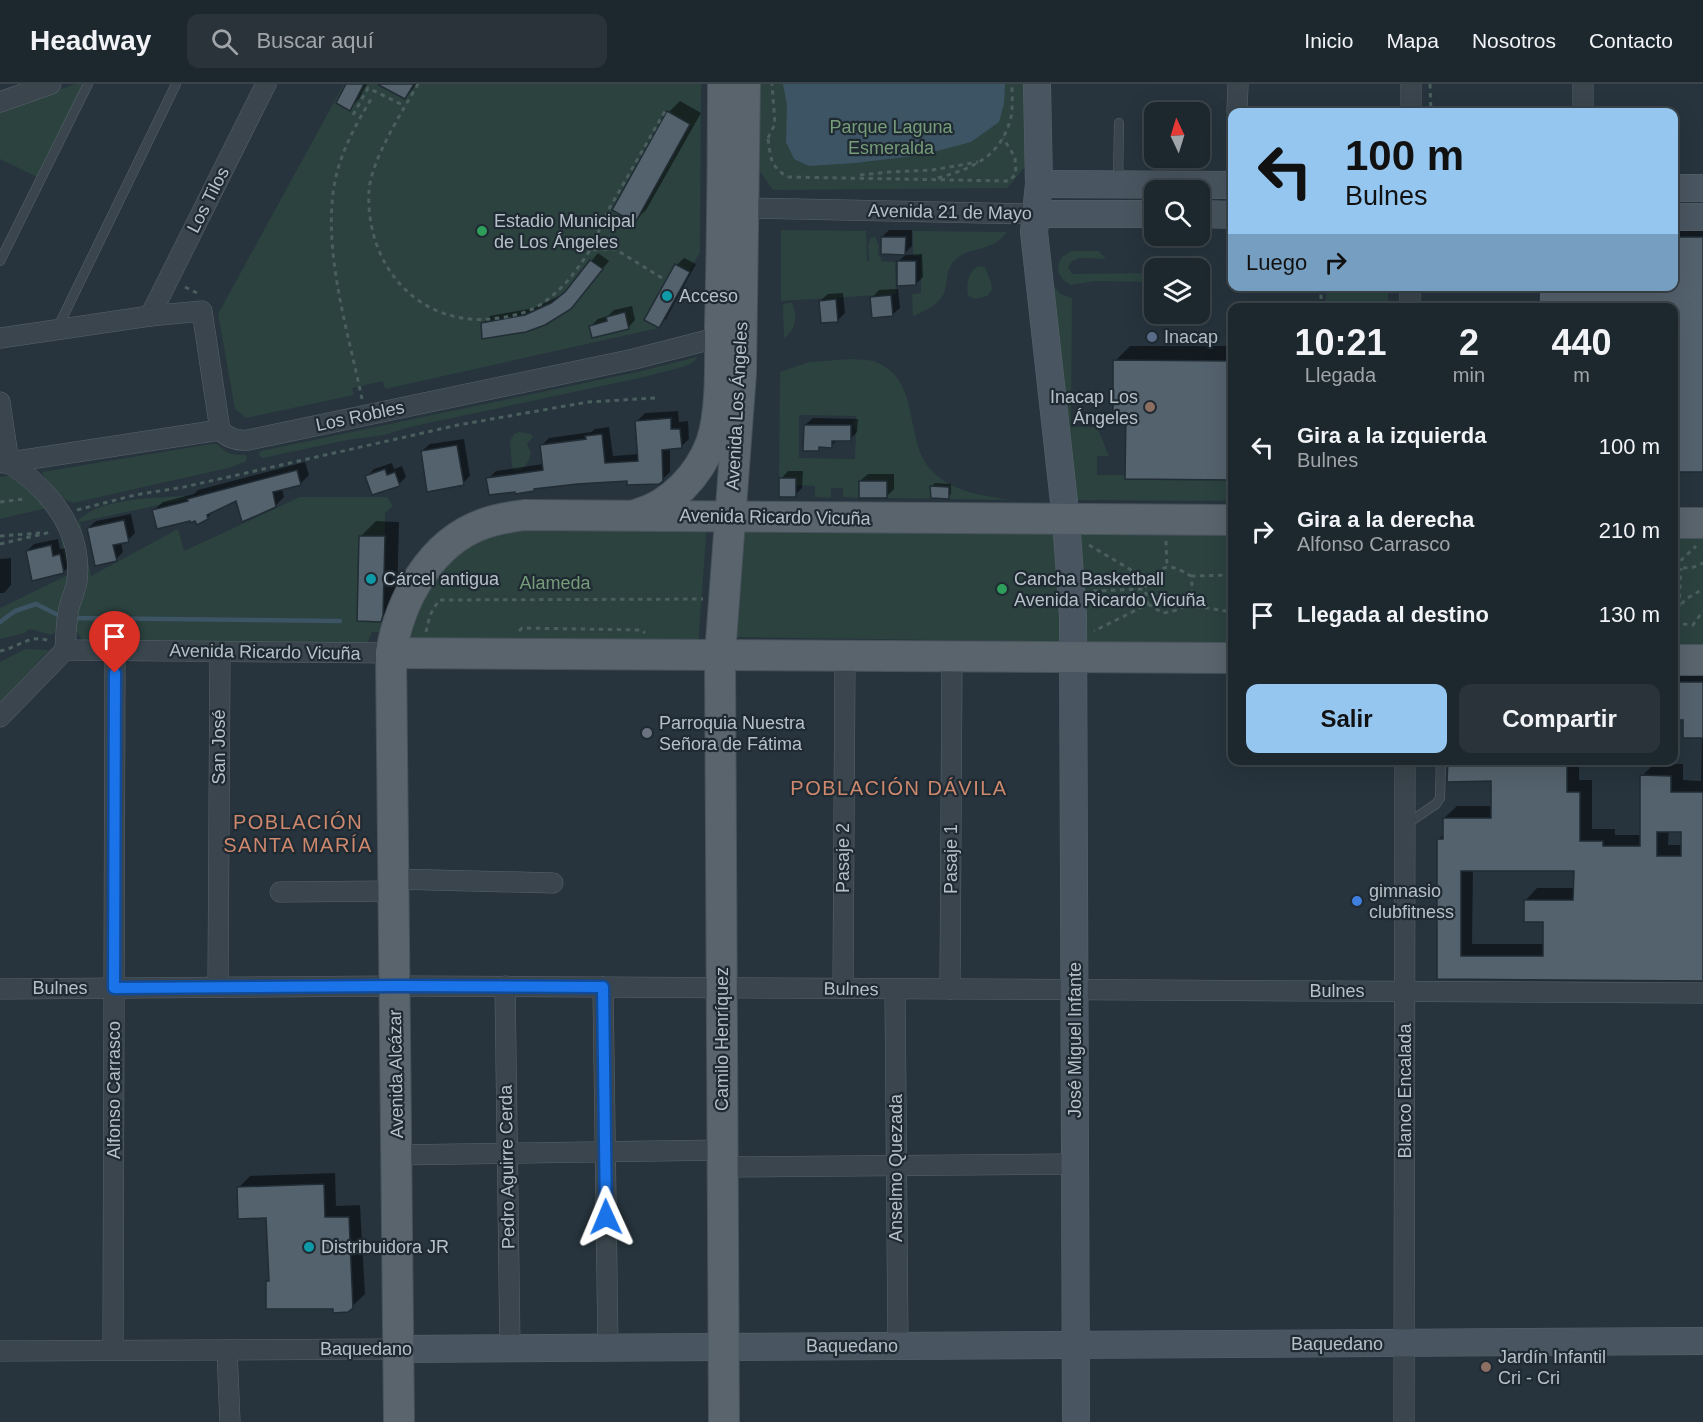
<!DOCTYPE html>
<html lang="es">
<meta charset="utf-8">
<style>
:root{--surface:#1d272e;--page:#2a333a;--text:#f1f3f6;--muted:#a0a5aa;--line:#3b444a;--accent:#94c6f0}
body{margin:0;font-family:Arial,sans-serif;background:var(--page);color:var(--text);height:100vh;display:flex;flex-direction:column;font-size:22px;white-space:nowrap}
*{box-sizing:border-box;margin:0}
p{font-size:20px;color:var(--muted)}
.icon{flex:none;width:33px;height:33px;fill:none;stroke:currentColor;stroke-width:2;stroke-linecap:round;stroke-linejoin:round}
.map{position:relative;flex:1;overflow:hidden}
.side{position:absolute;left:1228px;top:219px;width:450px;height:462px;display:flex;flex-direction:column;background:var(--surface);border-radius:12px;box-shadow:0 6px 24px #0002,0 0 0 2px var(--line)}
.side>*{flex:none}
.banner{position:absolute;left:1228px;top:24px;width:450px;height:183px;border-radius:12px;box-shadow:0 6px 24px #0002,0 0 0 2px var(--line);background:#94c6f0;color:#111;overflow:hidden}
.needle{width:39px;rotate:356deg}
.fabs{position:absolute;left:1144px;top:18px;display:grid;gap:12px}
.fabs a{display:grid;place-items:center;width:66px;height:66px;border-radius:12px;background:var(--surface);box-shadow:0 6px 24px #0002,0 0 0 2px var(--line);font-size:30px}
.pin{position:absolute;display:grid;place-items:center;width:51px;height:51px;color:#fff;margin:-62px -26px;border-radius:50% 50% 50% 0;rotate:-45deg;box-shadow:0 0 6px #0007}
.pin .icon{rotate:45deg}
.me{position:absolute;width:66px;margin:-33px;rotate:359deg;stroke-linejoin:round;filter:drop-shadow(0 0 4px #0008)}
.turn{display:flex;align-items:center;gap:21px;height:126px;padding:0 18px;font-size:27px}
.turn .icon{width:78px;height:78px;stroke-width:2.5}
.turn b{display:block;font-size:42px;line-height:51px}
.then{display:flex;align-items:center;height:57px;padding:0 18px;background:#0003;gap:12px;font-size:22px}
.eta{display:flex;justify-content:space-evenly;align-items:center;height:102px;text-align:center}
.eta b{font-size:36px;font-weight:700;line-height:42px}
.cta{display:flex;gap:12px;margin-top:auto;padding:12px 18px}
.cta a{flex:1;height:69px;border-radius:12px;background:var(--accent);color:#111;font-size:24px;font-weight:700;line-height:69px;text-align:center}
.cta a+a{background:var(--page);color:var(--text)}
ul{padding:0;list-style:none}
li{display:flex;align-items:center;gap:18px;height:84px;padding:0 18px}
li div{flex:1}
li b{display:block;font-size:22px}
li em{font-style:normal}
header{display:flex;align-items:center;gap:36px;box-sizing:border-box;height:84px;padding:0 30px;background:var(--surface);border-bottom:2px solid var(--line)}
header strong{font-size:28px}
nav{display:flex;gap:33px;margin-inline-start:auto;font-size:21px}
.search{width:420px;height:54px;background:var(--page);display:flex;align-items:center;gap:15px;box-sizing:border-box;padding:0 21px;border-radius:12px;color:var(--muted);font-size:22px}
.map>svg:first-child{display:block}
.green{fill:#2b423f;fill-rule:evenodd}
.water{fill:#3d5464}
.shadow{fill:#0007;fill-rule:evenodd}
.lines{fill:none;stroke-linecap:round;stroke-linejoin:round}
.stream{stroke:#3d5464;stroke-width:4.5}
.building{fill:#54626d;stroke:#212c34;stroke-width:1.5;fill-rule:evenodd}
.lane-casing{stroke:#58636b;stroke-width:10}
.street-casing{stroke:#58636b;stroke-width:21}
.secondary-casing{stroke:#58636b;stroke-width:28}
.primary-casing{stroke:#465159;stroke-width:32}
.path{stroke:#4a5e5e;stroke-width:3;stroke-dasharray:4.5 4.5;stroke-linecap:butt}
.lane{stroke:#3a454d;stroke-width:9}
.street{stroke:#3a454d;stroke-width:20}
.secondary{stroke:#495560;stroke-width:27}
.primary{stroke:#59646d;stroke-width:30}
.route-casing{stroke:#114b97;stroke-width:15}
.route{stroke:#1a73e8;stroke-width:10}
.leisure-dot{fill:#2e9e5b;stroke:#1f2a32;stroke-width:2}
.culture-dot{fill:#0f9aa8;stroke:#1f2a32;stroke-width:2}
.service-dot{fill:#5c6f8a;stroke:#1f2a32;stroke-width:2}
.education-dot{fill:#8d6e63;stroke:#1f2a32;stroke-width:2}
.worship-dot{fill:#6b7280;stroke:#1f2a32;stroke-width:2}
.shop-dot{fill:#3f7fe0;stroke:#1f2a32;stroke-width:2}
.labels{text-anchor:middle;dominant-baseline:central;stroke-width:4.5;stroke-linejoin:round;paint-order:stroke}
.park-label{font-size:18px;fill:#769c79;stroke:#1f2a32}
.street-label{font-size:18px;fill:#b6c0c8;stroke:#1f2a32}
.poi-label{font-size:18px;fill:#b6c0c8;stroke:#1f2a32;text-anchor:start}
.neighbourhood-label{font-size:20px;letter-spacing:1.5px;fill:#cd886d;stroke:#1f2a32}
</style>
<header>
<strong>Headway</strong>
<div class="search"><svg class="icon" aria-label="search" viewBox="0 0 24 24"><circle cx="10" cy="10" r="6"/><path d="M15 15l6 6"/></svg>Buscar aquí</div>
<nav><a>Inicio</a><a>Mapa</a><a>Nosotros</a><a>Contacto</a></nav>
</header>
<div class="map">
<svg width="1703" height="1338" viewBox="0 0 1703 1338">
<rect width="100%" height="100%" fill="#27343d"/>
<g class="green">
<polygon points="75,0 88,0 41,95 0,75 0,27"/>
<polygon points="344,0 701,0 700,168 659,244 385,305 383,297 352,304 354,311 246,334 235,325 218,230"/>
<polygon points="757,0 1025,0 1026,82 1007,104 773,106 756,82"/>
<polygon points="781,146 866,147 867,177 869,177 868,161 871,154 875,153 879,162 878,171 882,175 880,177 895,178 896,210 781,217"/>
<path d="M913,147L1007,148C990,170 970,161 955,176C944,187 949,200 943,211C937,222 924,227 913,232L912,210L921,209V172H913Z"/>
<polygon points="1071,167 1099,167 1106,175 1080,174 1072,177 1068,183 1072,190 1155,189 1155,198 1094,197 1071,201 1063,196 1059,189 1058,181 1062,173"/>
<path d="M979,182L985,183L991,198L992,206L987,212L975,215L968,212C966,200 968,187 979,182Z"/>
<polygon points="1053,201 1060,210 1072,214 1071,343 1097,343 1109,372 1097,372 1097,391 1125,391 1125,395 1233,396 1233,417 1077,416"/>
<rect x="1326" y="203" width="62" height="20"/>
<path d="M788,219H792C798,231 796,246 784,254L783,220Z"/>
<polygon points="697,273 695,277 686,282 644,293 410,343 384,351 347,356 263,374 258,371 261,367 637,288"/>
<path d="M851,275C859,276 871,275 878,279C922,299 903,356 932,387C952,408 982,411 1009,416L887,414V400L885,397H859V414L843,413V404H831V414L815,413V402L796,401L779,394L780,288L809,278ZM799,331L856,332V336L853,339L856,346L855,375L799,374Z"/>
<path d="M519,348L531,350L533,353L527,360L531,369C529,378 525,386 515,387L512,383L510,357L514,350Z"/>
<path d="M211,360H217C226,370 233,371 246,371L247,374L245,378L228,384L73,419L65,416L43,391L42,388Z"/>
<polygon points="14,391 47,424 0,435 0,393"/>
<path d="M184,412L187,415L80,438L91,492L178,445L184,467L300,413H387L393,422L385,429V452H359L358,537L383,538L382,548H372L368,558L364,560L83,557L75,545L79,436C99,414 156,414 184,412Z"/>
<polygon points="707,439 698,563 403,561 419,509 486,445"/>
<polygon points="741,439 1056,441 1062,558 732,553"/>
<polygon points="1078,441 1233,442 1233,562 1085,560"/>
<rect x="1674" y="446" width="29" height="119"/>
<polygon points="61,454 66,455 72,475 57,547 51,551 30,545 22,550 0,555 0,524 68,491"/>
<polygon points="25,565 49,566 0,618 0,578"/>
</g>
<polygon class="water" points="783,0 1005,0 1004,20 999,38 971,58 922,71 855,79 809,82 794,75 786,58 787,21"/>
<g class="shadow">
<polygon points="349,0 367,0 359,15 349,25"/>
<polygon points="387,0 417,0 405,14"/>
<polygon points="680,17 701,29 646,126 635,137 669,28"/>
<polygon points="1674,142 1703,142 1703,387 1674,387 1674,224 1541,205 1523,205 1523,202 1674,202"/>
<polygon points="889,146 912,146 912,162 905,169 882,153"/>
<polygon points="598,169 609,177 570,223 483,239 490,232 534,224 559,212 569,204"/>
<polygon points="922,170 923,193 916,200 898,178 905,171"/>
<polygon points="684,174 696,180 666,235 659,242 646,235 677,181"/>
<polygon points="898,205 900,224 892,231 872,214 879,206"/>
<polygon points="843,209 845,229 838,236 820,217 828,210"/>
<polygon points="632,222 635,236 628,244 591,242 598,235 608,232 614,226"/>
<polygon points="1130,262 1233,262 1233,395 1127,327 1115,277"/>
<polygon points="678,327 679,338 688,337 689,355 681,363 670,364 670,388 662,396 488,395 496,387 543,380 541,362 549,354 591,348 595,345 609,343 613,372 639,370 637,337 645,329"/>
<polygon points="813,334 858,335 857,348 850,355 838,355 831,362 822,362 818,366 805,341"/>
<polygon points="464,355 470,392 463,399 422,367 430,360"/>
<polygon points="305,378 309,391 300,400 282,404 284,413 275,422 237,414 217,424 207,434 196,435 154,426 163,418 194,410 198,406"/>
<polygon points="392,379 394,385 402,382 406,393 399,400 367,392 374,385"/>
<polygon points="788,387 803,387 802,404 795,411 781,395"/>
<polygon points="868,390 894,390 894,405 886,413 860,397"/>
<polygon points="935,399 951,400 951,410 948,413 932,402"/>
<polygon points="131,430 135,449 128,456 121,458 123,468 116,475 88,444 96,437"/>
<polygon points="376,437 399,438 397,515 396,521 380,536 361,452"/>
<polygon points="58,455 60,465 67,464 71,481 63,488 27,467 34,460"/>
<polygon points="11,474 11,501 4,509 0,509 0,475"/>
<path d="M1674,587H1703V895L1439,893L1438,756L1444,750V734L1457,722H1492V696L1449,676H1579V696H1592V745H1615V751H1641L1642,692L1654,680H1683V696L1701,697L1702,652L1685,635H1674ZM1669,746H1683V761H1668ZM1473,786H1575V804H1537L1525,817L1545,837V860H1472Z"/>
<polygon points="335,1089 336,1122 360,1121 365,1210 347,1227 267,1198 270,1195 268,1132 238,1104 250,1092"/>
</g>
<g class="lines">
<g class="stream">
<polyline points="73,534 340,537"/>
<polyline points="0,538 15,527 36,520 62,533"/>
</g>
</g>
<g class="building">
<polygon points="346,0 364,0 350,27 336,19"/>
<polygon points="377,0 414,0 405,15"/>
<polygon points="667,27 690,40 635,139 612,126"/>
<polygon points="881,153 906,153 905,171 881,170"/>
<polygon points="1674,153 1703,153 1703,388 1674,388 1674,224 1539,224 1539,202 1674,202"/>
<polygon points="590,176 603,185 571,225 545,241 526,248 482,255 481,239 525,231 551,219 565,208"/>
<polygon points="897,177 916,177 916,201 897,202"/>
<polygon points="675,180 690,188 659,244 644,236"/>
<polygon points="891,211 893,232 872,234 870,213"/>
<polygon points="836,215 838,238 821,239 819,217"/>
<polygon points="625,228 629,245 592,254 589,242 607,237 606,233"/>
<polygon points="1113,276 1233,277 1233,396 1125,395 1126,329 1113,329"/>
<polygon points="671,334 671,345 680,345 682,364 662,366 663,397 659,400 627,401 627,397 577,400 534,405 534,407 515,410 515,408 489,411 486,394 543,386 540,361 586,355 585,352 602,350 605,379 638,377 635,337"/>
<polygon points="804,341 851,341 851,357 832,357 832,364 819,363 819,367 803,367"/>
<polygon points="457,361 464,401 427,408 421,367"/>
<polygon points="385,385 387,391 395,388 400,402 372,411 365,392"/>
<polygon points="297,386 301,401 273,408 276,423 242,438 236,417 207,431 208,435 197,441 195,437 190,439 190,437 157,445 152,426 188,417 187,415"/>
<rect x="779" y="394" width="17" height="19"/>
<rect x="859" y="397" width="28" height="17"/>
<polygon points="930,402 949,403 949,415 931,414"/>
<polygon points="124,436 129,458 113,461 117,477 95,482 87,444"/>
<polygon points="359,452 385,452 383,531 381,538 357,537"/>
<polygon points="51,461 53,472 60,470 64,489 32,497 26,467"/>
<polygon points="1674,598 1703,598 1703,654 1683,654 1683,636 1674,636"/>
<path d="M1448,676H1567V708H1580V757H1603V762H1640V691L1671,692V708H1703V897L1437,895V755H1443V734H1491V697L1447,698ZM1657,748H1681V772H1657ZM1461,787H1574L1573,816H1524V838H1543V872H1461Z"/>
<polygon points="324,1100 325,1133 349,1133 353,1224 348,1228 333,1229 333,1225 266,1225 266,1197 269,1197 266,1134 238,1135 237,1103"/>
</g>
<g class="lines">
<g class="lane-casing">
<g id="lane">
<polyline points="1118,98 1119,39"/>
<polyline points="0,177 88,0"/>
<polyline points="57,245 176,0"/>
<polyline points="1405,741 1436,720 1440,714 1441,676"/>
</g>
</g>
<g class="street-casing">
<g id="street">
<polyline points="1411,0 1411,28"/>
<polyline points="0,18 51,0"/>
<polyline points="1237,28 1238,0"/>
<polyline points="1583,28 1583,0"/>
<polyline points="745,124 1036,130"/>
<polyline points="1410,224 1410,202"/>
<polyline points="150,232 266,0"/>
<polyline points="0,254 150,232 202,227 220,346"/>
<path d="M0,318L9,379C49,405 83,446 77,497C76,506 71,515 69,524C66,538 66,552 65,566"/>
<path d="M220,346C228,354 236,357 248,356L634,275L720,253"/>
<polyline points="4,379 220,346"/>
<polyline points="65,566 391,569"/>
<polyline points="0,633 65,566"/>
<polyline points="394,795 553,799"/>
<polyline points="280,808 394,807"/>
<polyline points="505,902 510,1264"/>
<polyline points="218,903 220,568"/>
<polyline points="603,903 608,1264"/>
<polyline points="843,904 845,572"/>
<polyline points="0,905 397,902 1703,909"/>
<polyline points="895,905 898,1262"/>
<polyline points="950,905 952,572"/>
<polyline points="396,1071 722,1066"/>
<polyline points="722,1083 1074,1080"/>
<polyline points="113,1266 115,567"/>
<polyline points="227,1266 230,1338"/>
<polyline points="0,1267 398,1265"/>
<polyline points="1404,1338 1405,676"/>
</g>
</g>
<g class="secondary-casing">
<g id="secondary">
<polyline points="1037,0 1039,100 1034,148 1066,436 1073,532 1076,1338"/>
<polyline points="1039,100 1233,101"/>
<polyline points="1674,104 1703,104"/>
<polyline points="1036,130 1155,130"/>
<polyline points="1200,130 1233,131"/>
<polyline points="1674,133 1703,133"/>
<polyline points="398,1265 1703,1257"/>
</g>
</g>
<g class="primary-casing">
<g id="primary">
<path d="M638,430C671,421 699,391 711,359C722,328 720,276 720,242C722,161 723,81 723,0"/>
<polyline points="1674,439 1703,439"/>
<polyline points="391,569 1233,574"/>
<polyline points="1674,576 1703,576"/>
<path d="M399,1338L391,569C400,516 430,459 483,440C496,435 511,433 524,431L1233,436"/>
<polyline points="724,1338 720,571 741,289 745,0"/>
</g>
</g>
<g class="path">
<path d="M418,0C402,28 371,76 369,107C365,183 421,246 499,234C513,232 526,229 538,222C561,208 576,188 590,166L615,165L662,194"/>
<polyline points="1430,0 1431,28"/>
<polyline points="353,31 368,4 405,22"/>
<polyline points="768,54 775,40 772,0"/>
<path d="M768,55C771,75 770,81 787,93L1009,97L1016,90L1015,73L1003,54"/>
<polyline points="860,91 890,88 932,86 978,78"/>
<path d="M938,94C973,84 1001,73 1011,33C1013,23 1012,11 1012,0"/>
<polyline points="590,166 609,125 665,27"/>
<polyline points="185,203 197,209"/>
<polyline points="1321,224 1321,202"/>
<path d="M362,315C348,246 318,154 338,85C345,60 358,37 371,15"/>
<polyline points="0,418 24,415"/>
<polyline points="77,426 135,411 184,403 458,341 588,318 655,314"/>
<polyline points="0,452 40,449"/>
<polyline points="1166,457 1167,483"/>
<polyline points="0,460 51,448"/>
<polyline points="1089,461 1148,496 1145,505 1148,520 1094,547"/>
<polyline points="1674,483 1696,462"/>
<polyline points="1674,485 1694,483 1703,479"/>
<polyline points="1191,492 1233,491"/>
<polyline points="1093,507 1145,505"/>
<path d="M1148,520L1163,529C1189,525 1195,518 1191,492C1170,480 1166,479 1148,496"/>
<polyline points="1187,521 1233,528"/>
<polyline points="1674,522 1679,523 1686,515 1703,505"/>
<polyline points="1679,523 1681,484"/>
<polyline points="1674,539 1693,541 1703,527"/>
<polyline points="519,547 522,544 641,546 645,549"/>
<polyline points="426,548 430,531 439,516 703,515"/>
<path d="M0,567C18,564 30,549 49,557"/>
</g>
<use href="#lane" class="lane"/>
<use href="#street" class="street"/>
<use href="#secondary" class="secondary"/>
<use href="#primary" class="primary"/>
</g>
<g class="lines">
<g class="route-casing">
<polyline id="route" points="115,589 114,904 397,902 603,903 606,1133"/>
</g>
<use href="#route" class="route"/>
</g>
<g class="leisure-dot">
<circle cx="482" cy="147" r="6"/>
<circle cx="1002" cy="505" r="6"/>
</g>
<g class="culture-dot">
<circle cx="667" cy="212" r="6"/>
<circle cx="371" cy="495" r="6"/>
<circle cx="309" cy="1163" r="6"/>
</g>
<circle class="service-dot" cx="1152" cy="253" r="6"/>
<g class="education-dot">
<circle cx="1150" cy="323" r="6"/>
<circle cx="1486" cy="1283" r="6"/>
</g>
<circle class="worship-dot" cx="647" cy="649" r="6"/>
<circle class="shop-dot" cx="1357" cy="817" r="6"/>
<g class="labels">
<g class="park-label">
<text x="891" y="43">Parque Laguna<tspan x="891" dy="21">Esmeralda</tspan></text>
<text x="555" y="499">Alameda</text>
</g>
<g class="street-label">
<text transform="translate(208 116) rotate(-63)">Los Tilos</text>
<text transform="translate(950 128) rotate(1)">Avenida 21 de Mayo</text>
<text transform="translate(737 322) rotate(-87)">Avenida Los Ángeles</text>
<text transform="translate(360 332) rotate(-12)">Los Robles</text>
<text transform="translate(775 433) rotate(1)">Avenida Ricardo Vicuña</text>
<text transform="translate(265 568) rotate(1)">Avenida Ricardo Vicuña</text>
<text transform="translate(219 663) rotate(-90)">San José</text>
<text transform="translate(843 774) rotate(-90)">Pasaje 2</text>
<text transform="translate(951 775) rotate(-90)">Pasaje 1</text>
<text x="60" y="904">Bulnes</text>
<text transform="translate(851 905) rotate(1)">Bulnes</text>
<text x="1337" y="907">Bulnes</text>
<text transform="translate(722 955) rotate(-90)">Camilo Henríquez</text>
<text transform="translate(1075 956) rotate(-90)">José Miguel Infante</text>
<text transform="translate(396 990) rotate(-91)">Avenida Alcázar</text>
<text transform="translate(114 1006) rotate(-90)">Alfonso Carrasco</text>
<text transform="translate(1405 1007) rotate(-90)">Blanco Encalada</text>
<text transform="translate(507 1083) rotate(-91)">Pedro Aguirre Cerda</text>
<text transform="translate(896 1084) rotate(-90)">Anselmo Quezada</text>
<text x="1337" y="1260">Baquedano</text>
<text x="852" y="1262">Baquedano</text>
<text x="366" y="1265">Baquedano</text>
</g>
<g class="poi-label">
<text x="494" y="137">Estadio Municipal<tspan x="494" dy="21">de Los Ángeles</tspan></text>
<text x="679" y="212">Acceso</text>
<text x="1164" y="253">Inacap</text>
<text x="1138" y="313" text-anchor="end">Inacap Los<tspan x="1138" dy="21">Ángeles</tspan></text>
<text x="383" y="495">Cárcel antigua</text>
<text x="1014" y="495">Cancha Basketball<tspan x="1014" dy="21">Avenida Ricardo Vicuña</tspan></text>
<text x="659" y="639">Parroquia Nuestra<tspan x="659" dy="21">Señora de Fátima</tspan></text>
<text x="1369" y="807">gimnasio<tspan x="1369" dy="21">clubfitness</tspan></text>
<text x="321" y="1163">Distribuidora JR</text>
<text x="1498" y="1273">Jardín Infantil<tspan x="1498" dy="21">Cri - Cri</tspan></text>
</g>
<g class="neighbourhood-label">
<text x="899" y="704">POBLACIÓN DÁVILA</text>
<text x="298" y="738">POBLACIÓN<tspan x="298" dy="23">SANTA MARÍA</tspan></text>
</g>
</g>
</svg>
<div class="fabs">
<a><svg class="needle" viewBox="-14 -14 28 28"><path d="M0-13l5 13h-10z" fill="#e53935"/><path d="M0 13l5-13h-10z" fill="#a0a5aa"/></svg></a>
<a><svg class="icon" aria-label="search" viewBox="0 0 24 24"><circle cx="10" cy="10" r="6"/><path d="M15 15l6 6"/></svg></a>
<a><svg class="icon" aria-label="layers" viewBox="0 0 24 24"><path d="M12 4l9 5-9 5-9-5zM3 14l9 5 9-5"/></svg></a>
</div>
<div class="pin" style="left:115px;top:589px;background:#d93025"><svg class="icon" aria-label="arrive" viewBox="0 0 24 24"><path d="M6 21V4h12l-3 4 3 4H6"/></svg></div>
<svg class="me" style="left:606px;top:1133px" viewBox="-20 -20 40 40"><path d="M0-17L14 15 0 8-14 15z" fill="#1a73e8" stroke="#fff" stroke-width="4"/></svg>
<div class="banner">
<div class="turn"><svg class="icon" aria-label="left" viewBox="0 0 24 24"><path d="M17 20v-9H6M10 6l-5 5 5 5"/></svg><div><b>100 m</b>Bulnes</div></div>
<div class="then">Luego<svg class="icon" aria-label="right" viewBox="0 0 24 24"><path d="M7 20v-9h11M14 6l5 5-5 5"/></svg></div>
</div>
<section class="side">
<div class="eta">
<div><b>10:21</b><p>Llegada</p></div>
<div><b>2</b><p>min</p></div>
<div><b>440</b><p>m</p></div>
</div>
<ul>
<li><svg class="icon" aria-label="left" viewBox="0 0 24 24"><path d="M17 20v-9H6M10 6l-5 5 5 5"/></svg><div><b>Gira a la izquierda</b><p>Bulnes</p></div><em>100 m</em></li>
<li><svg class="icon" aria-label="right" viewBox="0 0 24 24"><path d="M7 20v-9h11M14 6l5 5-5 5"/></svg><div><b>Gira a la derecha</b><p>Alfonso Carrasco</p></div><em>210 m</em></li>
<li><svg class="icon" aria-label="arrive" viewBox="0 0 24 24"><path d="M6 21V4h12l-3 4 3 4H6"/></svg><div><b>Llegada al destino</b></div><em>130 m</em></li>
</ul>
<div class="cta"><a>Salir</a><a>Compartir</a></div>
</section>
</div>
